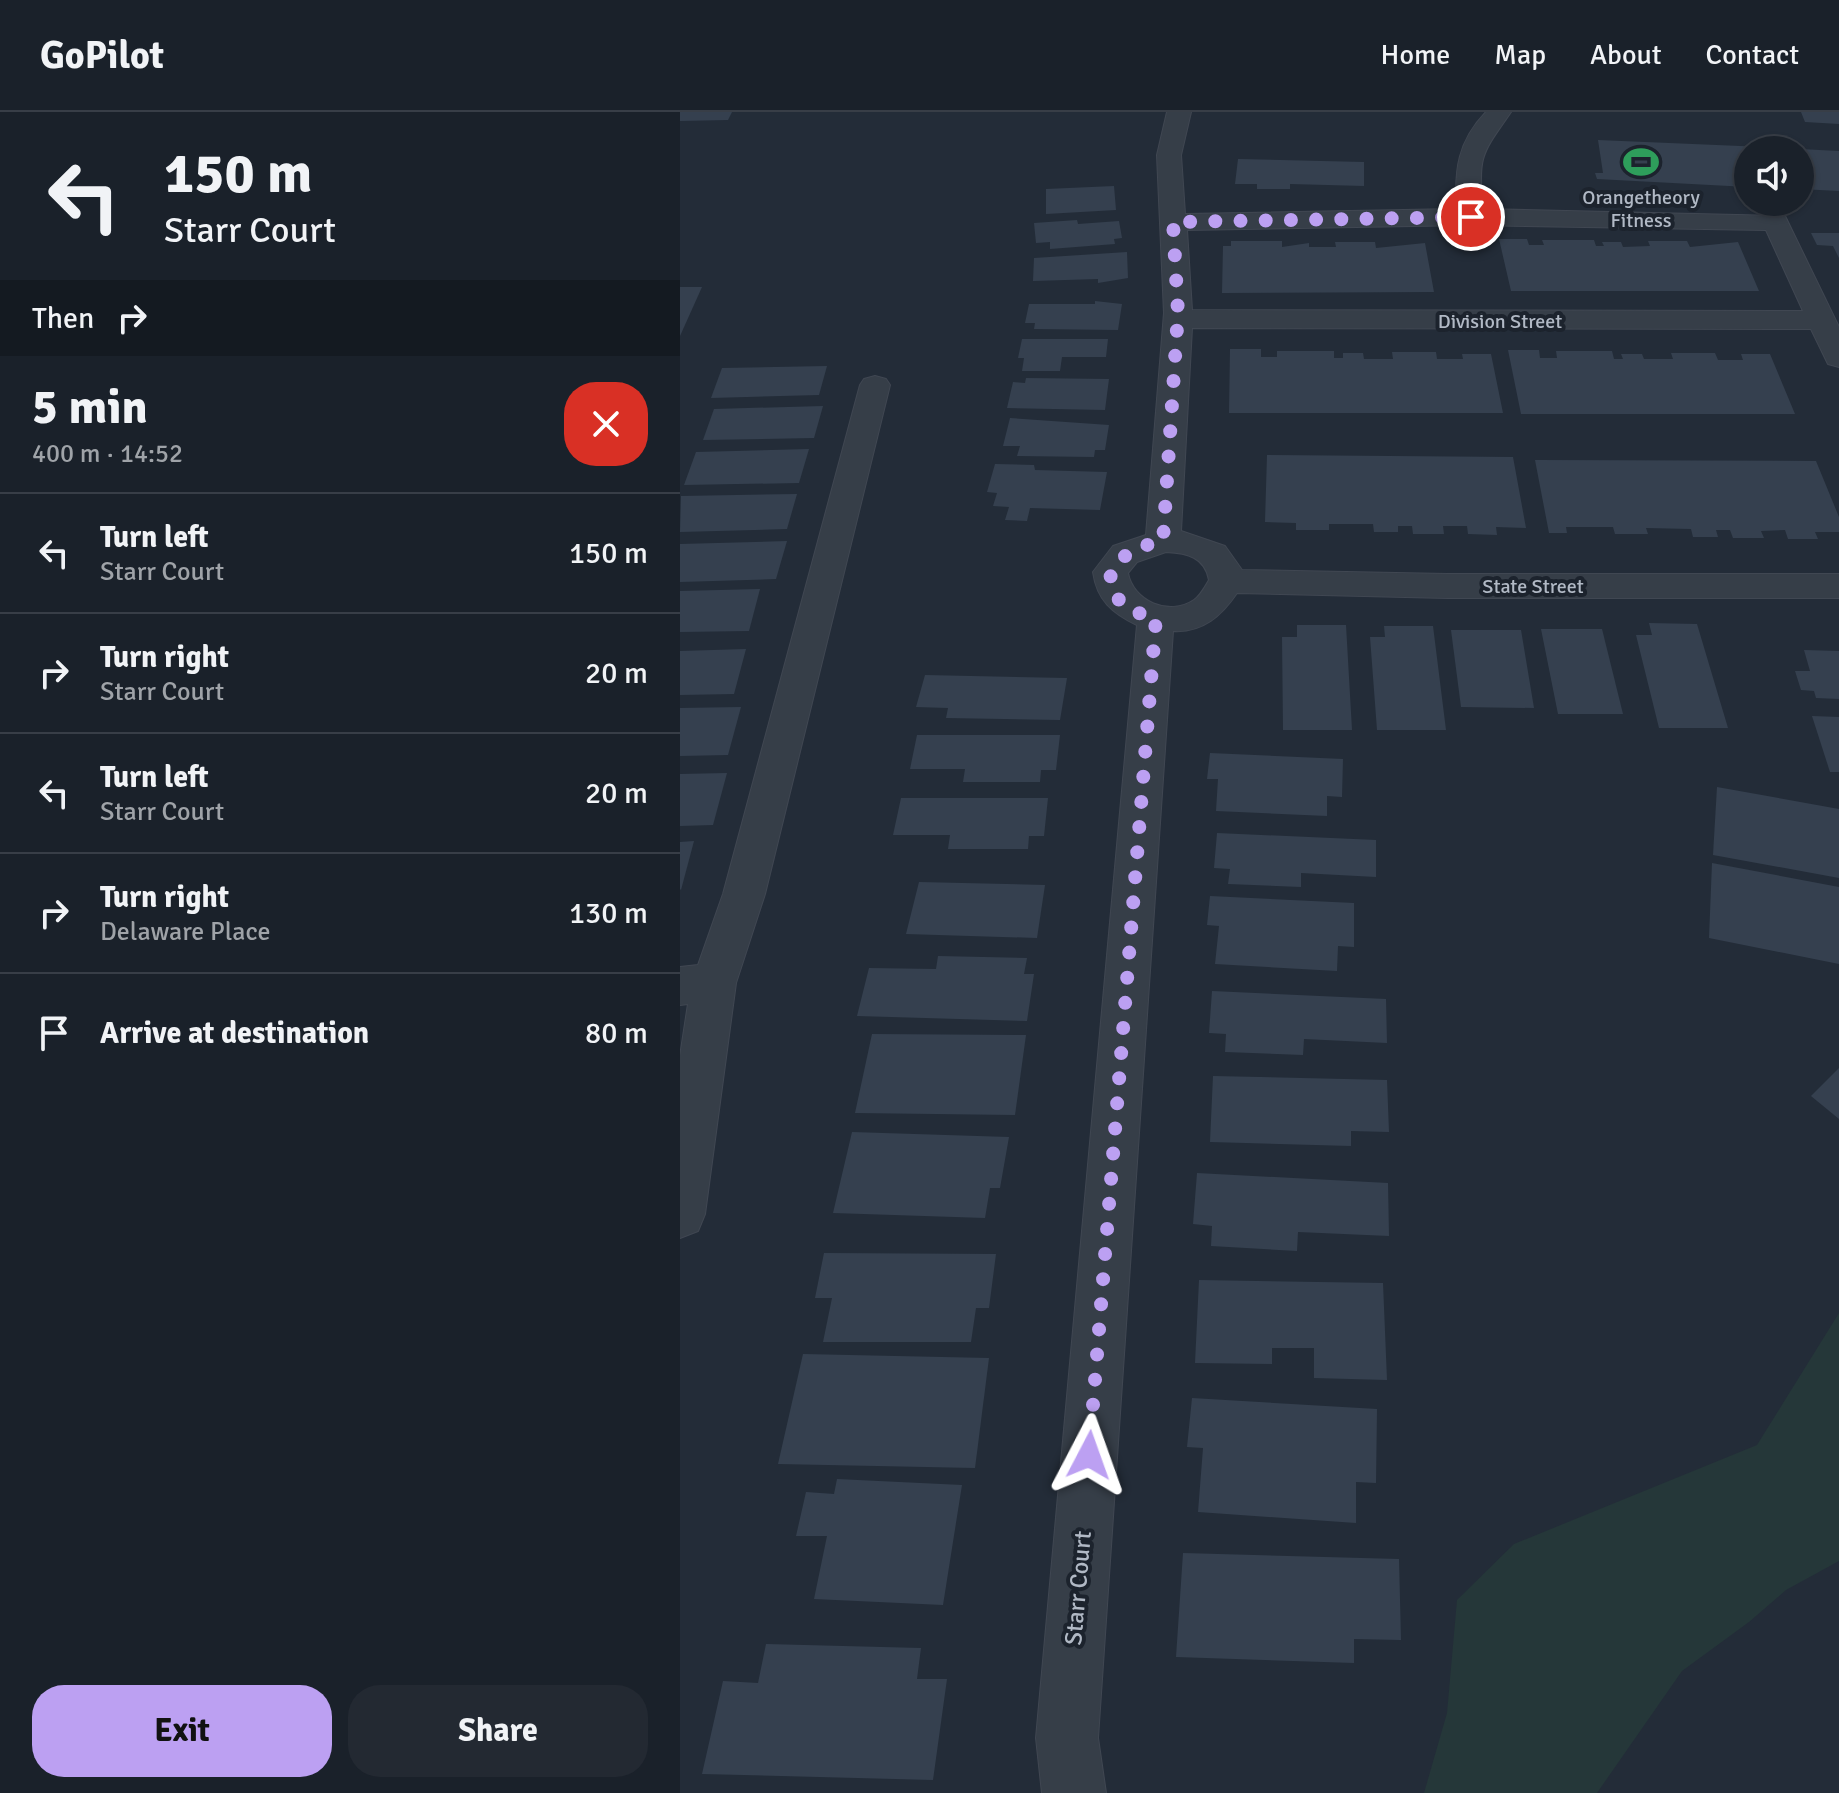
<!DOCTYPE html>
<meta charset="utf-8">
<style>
:root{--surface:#1a212a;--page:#232932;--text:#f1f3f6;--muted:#9fa3a8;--line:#383e47;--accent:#bca0f2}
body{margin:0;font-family:Signika,sans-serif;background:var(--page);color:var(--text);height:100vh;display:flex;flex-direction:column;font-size:30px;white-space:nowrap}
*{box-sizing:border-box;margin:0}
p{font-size:26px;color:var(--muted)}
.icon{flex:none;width:44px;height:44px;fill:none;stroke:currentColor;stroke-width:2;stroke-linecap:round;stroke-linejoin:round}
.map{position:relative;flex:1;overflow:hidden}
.drawer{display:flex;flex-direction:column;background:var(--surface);width:680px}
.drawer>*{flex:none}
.hud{background:#1a212a;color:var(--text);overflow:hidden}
.fabs{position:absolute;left:1054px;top:24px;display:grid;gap:16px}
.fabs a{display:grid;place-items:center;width:80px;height:80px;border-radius:50%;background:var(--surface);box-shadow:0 2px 6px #0004,0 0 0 2px var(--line);font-size:40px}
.pin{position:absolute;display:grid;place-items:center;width:68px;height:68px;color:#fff;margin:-34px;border:4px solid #fff;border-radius:50%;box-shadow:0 2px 8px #0007}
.me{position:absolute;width:88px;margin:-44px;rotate:4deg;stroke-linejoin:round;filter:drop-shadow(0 0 6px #0008)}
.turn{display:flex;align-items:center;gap:28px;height:168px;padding:0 32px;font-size:36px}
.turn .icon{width:104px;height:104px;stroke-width:2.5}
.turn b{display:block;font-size:56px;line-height:68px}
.then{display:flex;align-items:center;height:76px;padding:0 32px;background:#0003;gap:16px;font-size:30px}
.round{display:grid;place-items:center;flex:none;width:84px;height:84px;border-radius:32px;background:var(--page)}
.headline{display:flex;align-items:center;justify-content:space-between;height:136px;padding:0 32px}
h1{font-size:48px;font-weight:700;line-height:60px}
.button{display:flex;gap:16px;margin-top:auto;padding:16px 32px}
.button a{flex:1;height:92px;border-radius:32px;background:var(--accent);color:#111;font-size:32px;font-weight:700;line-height:92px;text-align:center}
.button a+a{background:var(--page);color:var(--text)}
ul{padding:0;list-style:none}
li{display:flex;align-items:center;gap:24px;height:120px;padding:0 32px;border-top:2px solid var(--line)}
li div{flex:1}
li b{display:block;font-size:30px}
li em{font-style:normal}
header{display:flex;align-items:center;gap:48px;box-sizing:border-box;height:112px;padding:0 40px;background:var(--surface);border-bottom:2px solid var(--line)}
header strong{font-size:38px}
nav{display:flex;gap:44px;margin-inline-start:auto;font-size:28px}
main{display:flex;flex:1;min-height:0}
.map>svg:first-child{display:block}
.green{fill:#253739}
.building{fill:#35404f}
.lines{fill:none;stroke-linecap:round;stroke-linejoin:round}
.minor-casing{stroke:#404752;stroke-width:2}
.minor{fill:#363e48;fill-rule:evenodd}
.route{stroke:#bca0f2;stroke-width:14;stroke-dasharray:0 25.2}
.labels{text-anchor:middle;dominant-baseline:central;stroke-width:8;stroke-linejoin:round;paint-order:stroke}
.far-poi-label{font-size:20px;fill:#b1b9c5;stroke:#1c232d}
.far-street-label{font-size:20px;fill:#b1b9c5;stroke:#1c232d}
.street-label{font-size:24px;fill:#b1b9c5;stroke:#1c232d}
</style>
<header>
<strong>GoPilot</strong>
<nav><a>Home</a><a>Map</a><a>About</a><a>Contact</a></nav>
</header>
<main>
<section class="drawer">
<div class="hud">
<div class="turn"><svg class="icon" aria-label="left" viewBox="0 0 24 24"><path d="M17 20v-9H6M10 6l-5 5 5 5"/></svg><div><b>150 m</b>Starr Court</div></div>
<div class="then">Then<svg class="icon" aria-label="right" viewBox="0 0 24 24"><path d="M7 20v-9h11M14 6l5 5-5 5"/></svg></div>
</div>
<div class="headline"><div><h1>5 min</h1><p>400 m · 14:52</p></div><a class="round" style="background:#d93025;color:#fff"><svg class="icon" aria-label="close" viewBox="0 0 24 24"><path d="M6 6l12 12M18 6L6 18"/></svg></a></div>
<ul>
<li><svg class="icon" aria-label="left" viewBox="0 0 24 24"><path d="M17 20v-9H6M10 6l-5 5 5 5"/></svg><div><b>Turn left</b><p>Starr Court</p></div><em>150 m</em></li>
<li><svg class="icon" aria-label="right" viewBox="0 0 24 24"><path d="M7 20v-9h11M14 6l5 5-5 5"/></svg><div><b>Turn right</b><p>Starr Court</p></div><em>20 m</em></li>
<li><svg class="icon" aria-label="left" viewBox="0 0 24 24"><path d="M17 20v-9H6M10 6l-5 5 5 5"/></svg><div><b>Turn left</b><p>Starr Court</p></div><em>20 m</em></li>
<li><svg class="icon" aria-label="right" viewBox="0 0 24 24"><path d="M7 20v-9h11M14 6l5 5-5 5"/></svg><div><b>Turn right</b><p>Delaware Place</p></div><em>130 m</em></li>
<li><svg class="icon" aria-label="arrive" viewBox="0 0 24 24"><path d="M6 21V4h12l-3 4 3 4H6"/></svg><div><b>Arrive at destination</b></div><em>80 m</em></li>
</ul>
<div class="button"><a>Exit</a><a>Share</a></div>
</section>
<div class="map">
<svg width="1159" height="1681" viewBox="0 0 1159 1681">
<rect width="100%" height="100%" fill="#232c38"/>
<polygon class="green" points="1159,1201 1159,1449 1106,1478 1069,1510 1002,1559 917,1681 744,1681 767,1601 777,1488 834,1432 1077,1333"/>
<g class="building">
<polygon points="0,0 52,0 48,8 0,9"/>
<polygon points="1121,0 1159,0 1159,12 1125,10"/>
<polygon points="918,28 1084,35 1084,38 1068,38 1068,75 917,67 915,61 923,61"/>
<polygon points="1120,37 1159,39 1159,79 1120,77"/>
<polygon points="558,47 684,50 684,74 610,72 610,77 577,77 577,72 555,72"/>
<polygon points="434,74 436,98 366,102 366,77"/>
<polygon points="397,108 398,112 439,109 442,126 434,127 435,132 370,137 370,130 356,131 354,111"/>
<polygon points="1131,121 1159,121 1159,146 1153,134 1137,133"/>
<polygon points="819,127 847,127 849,133 864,133 862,128 914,128 916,134 924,134 922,130 941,130 943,135 970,134 968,129 1007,129 1010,135 1058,130 1079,179 831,179"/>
<polygon points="551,129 602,129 602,135 629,131 629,135 656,135 655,130 695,130 696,136 745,131 754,180 542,181 543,134 551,134"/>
<polygon points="447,140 448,166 418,171 418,167 353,169 354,146"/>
<polygon points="0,175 22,175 0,224"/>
<polygon points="415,189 442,192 438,218 354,217 355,211 345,211 349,192 415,192"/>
<polygon points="342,227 428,227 426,245 382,245 380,259 342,259 344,246 338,246"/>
<polygon points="550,237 581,237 581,245 597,245 597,239 654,239 654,246 663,246 663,241 683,241 684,247 713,247 712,240 756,240 757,247 783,247 782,242 811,242 823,301 549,301"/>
<polygon points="828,238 859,238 860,246 877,246 876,239 932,239 934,247 943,247 941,242 962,242 964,247 993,247 991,241 1035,241 1038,248 1063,248 1061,242 1090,242 1115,302 841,302"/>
<polygon points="147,254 139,283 31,286 42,256"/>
<polygon points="346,266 429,267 425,298 327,296 333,270 345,271"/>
<polygon points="143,294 134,326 23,328 34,297"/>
<polygon points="330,306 429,313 425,338 415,338 414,345 337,344 340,334 323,334"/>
<polygon points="129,337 119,371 4,373 16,340"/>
<polygon points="587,343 833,345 846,416 816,415 817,423 788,422 787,414 763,414 764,422 733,422 732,414 718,414 718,420 694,420 693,412 649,412 649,418 616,418 616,411 585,410"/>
<polygon points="855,348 1136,349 1159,405 1159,420 1135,420 1138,427 1108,427 1105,418 1081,419 1084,426 1053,426 1050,418 1036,418 1038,425 1013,425 1011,417 966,416 968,422 935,422 933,415 886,415 887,421 869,421"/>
<polygon points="315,352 354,353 355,358 427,360 420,398 350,396 347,409 325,408 329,395 313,394 317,381 307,380"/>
<polygon points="117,382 107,417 0,420 1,384"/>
<polygon points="107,429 96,467 0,470 0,432"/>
<polygon points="80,477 69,519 0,520 0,479"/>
<polygon points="969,511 1017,512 1048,616 979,616 956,523 972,523"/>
<polygon points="617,513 666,513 672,618 603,618 602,525 617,525"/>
<polygon points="704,514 753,514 766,618 697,618 690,525 705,525"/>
<polygon points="861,517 922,517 943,602 878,602"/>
<polygon points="771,518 841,518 854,596 781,595"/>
<polygon points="66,537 54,582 0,583 0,539"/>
<polygon points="1124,538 1159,539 1159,587 1136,586 1134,579 1121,578 1115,559 1130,559"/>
<polygon points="245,563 387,566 380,608 266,606 268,596 236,595"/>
<polygon points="61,595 48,643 0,644 0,596"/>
<polygon points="1132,604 1159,605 1159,660 1150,660"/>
<polygon points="237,623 380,623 376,658 361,658 360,670 283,670 285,657 230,657"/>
<polygon points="530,641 663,647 662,685 647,684 647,704 536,699 538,667 527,667"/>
<polygon points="47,661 33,713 0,714 0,662"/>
<polygon points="1037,675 1159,697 1159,766 1033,743"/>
<polygon points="221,686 368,686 364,724 349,724 348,737 268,737 270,723 213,723"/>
<polygon points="537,721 696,728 696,765 621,761 621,775 548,772 550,757 534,756"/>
<polygon points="14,729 1,778 0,777 0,730"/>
<polygon points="1032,751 1159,775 1159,852 1029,826"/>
<polygon points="239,770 365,773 357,826 226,822"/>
<polygon points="530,784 674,791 674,835 658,834 657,859 535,852 539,814 527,813"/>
<polygon points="258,844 347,846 344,862 354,862 347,909 177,904 189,856 256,857"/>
<polygon points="532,879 706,887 707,931 624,927 623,943 545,940 546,922 529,921"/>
<polygon points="192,922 346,923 335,1003 175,1001"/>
<polygon points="1159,956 1159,1007 1131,984"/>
<polygon points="533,964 707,968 709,1020 671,1019 671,1034 530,1030"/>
<polygon points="172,1020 329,1025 320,1076 310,1076 305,1106 153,1101"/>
<polygon points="517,1061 708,1071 709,1124 618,1120 617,1139 531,1134 532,1114 513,1112"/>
<polygon points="144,1141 316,1142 309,1196 296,1196 291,1230 143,1230 152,1186 135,1186"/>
<polygon points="519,1168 703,1171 707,1268 634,1266 634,1236 592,1236 592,1252 515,1251"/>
<polygon points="123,1242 309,1246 295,1356 98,1352"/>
<polygon points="512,1286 697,1297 696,1371 676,1370 676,1411 518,1400 523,1336 507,1335"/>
<polygon points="157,1367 282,1373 263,1493 134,1487 147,1424 116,1424 126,1380 154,1382"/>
<polygon points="503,1441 719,1447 721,1528 674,1527 674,1551 496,1545"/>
<polygon points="86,1532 241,1536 237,1567 267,1567 253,1668 22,1662 43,1569 78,1571"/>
</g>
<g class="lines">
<g class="minor-casing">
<g id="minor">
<path d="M487,0H511L501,43L505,102L777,97C774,58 778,29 806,0H831C801,43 798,43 803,97L1105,104L1159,215V255L1148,252L1131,217L512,216L501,419L545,434L562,458L767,462H1159V486H767L557,481C542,503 523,521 493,519L418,1626L426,1681H362L356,1626L457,513C432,501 417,488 413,460L433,434L466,423L484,201L477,43ZM791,113L1086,118L1123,199L512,198L507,118ZM486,440C507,441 525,445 529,468C525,475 520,484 514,488C489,505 453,489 448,461L457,450Z"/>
<polygon points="195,264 206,267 210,273 85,782 56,871 25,1102 18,1119 0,1126 0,944 8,892 0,893 0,855 18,853 43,782 180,273 184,267"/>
</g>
</g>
<use href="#minor" class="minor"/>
</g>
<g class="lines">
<path class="route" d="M409,1343L476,506C453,501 433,492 430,466C439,441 459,434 483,429L498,201L493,110L791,105"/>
</g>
<defs>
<g id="stadium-bare" transform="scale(2.76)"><path d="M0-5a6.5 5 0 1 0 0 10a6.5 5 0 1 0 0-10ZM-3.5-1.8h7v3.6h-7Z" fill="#2e9e5b" stroke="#1c232d" stroke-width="2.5" paint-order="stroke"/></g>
</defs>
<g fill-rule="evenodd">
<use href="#stadium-bare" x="961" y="50"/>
</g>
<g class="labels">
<g class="far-poi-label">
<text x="961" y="85">Orangetheory<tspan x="961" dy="23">Fitness</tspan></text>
</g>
<g class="far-street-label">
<text x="820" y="209">Division Street</text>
<text x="853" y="474">State Street</text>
</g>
<g class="street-label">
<text transform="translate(398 1476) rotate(-85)">Starr Court</text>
</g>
</g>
</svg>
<div class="fabs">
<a><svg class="icon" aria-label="sound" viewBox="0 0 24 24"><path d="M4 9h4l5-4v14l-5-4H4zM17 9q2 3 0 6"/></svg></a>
</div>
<div class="pin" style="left:791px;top:105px;background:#d93025"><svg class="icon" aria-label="arrive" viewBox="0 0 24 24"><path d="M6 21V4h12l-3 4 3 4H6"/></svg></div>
<svg class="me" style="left:409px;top:1343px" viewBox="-20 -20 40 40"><path d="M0-17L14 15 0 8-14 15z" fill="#bca0f2" stroke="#fff" stroke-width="4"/></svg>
</div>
</main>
